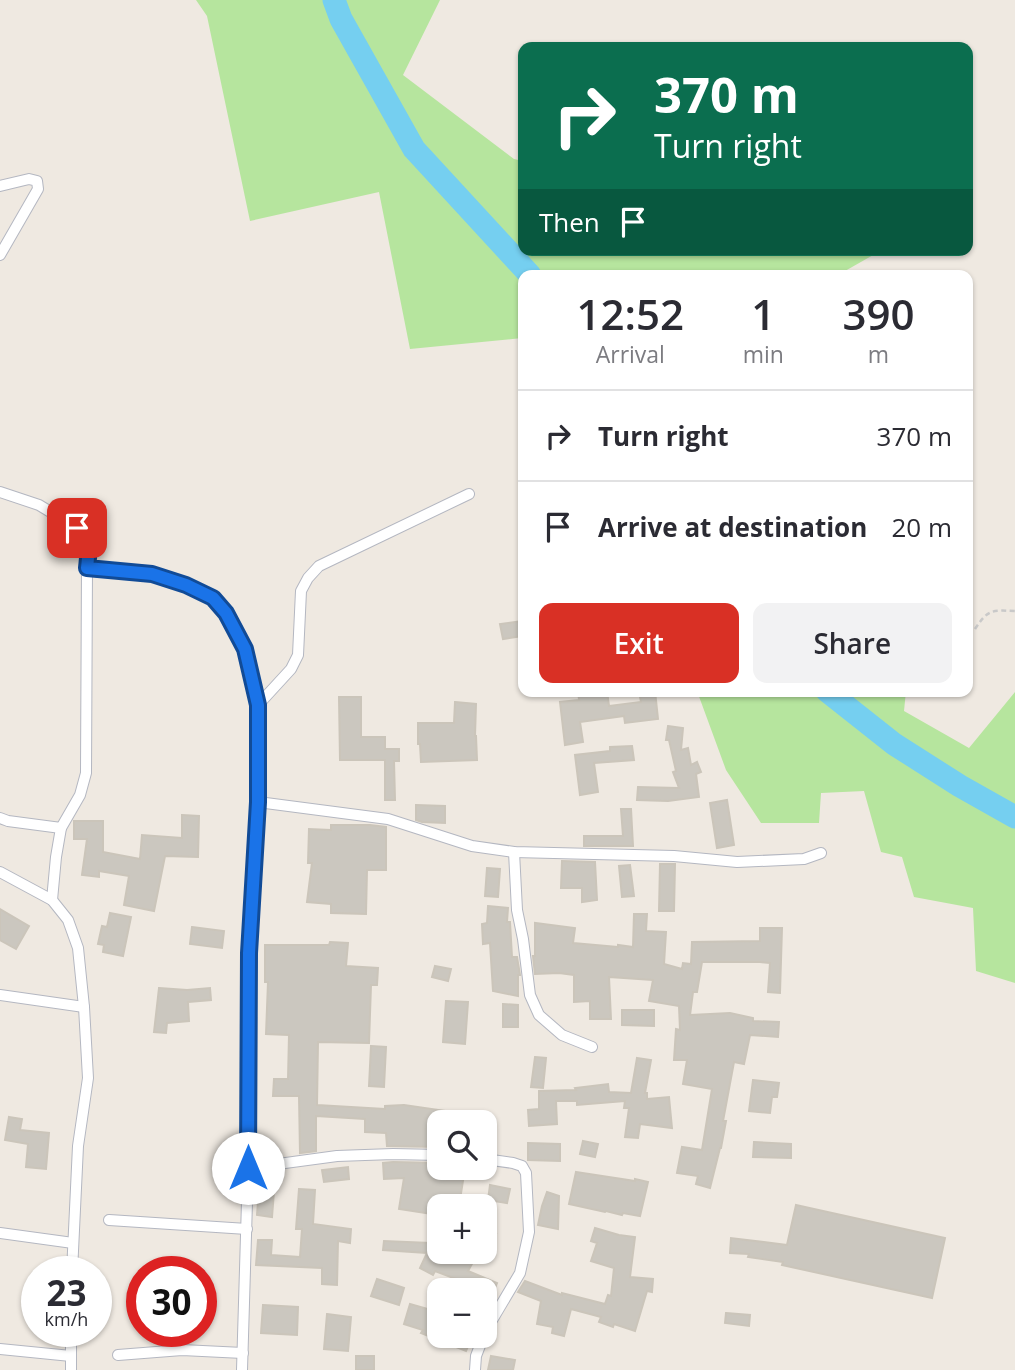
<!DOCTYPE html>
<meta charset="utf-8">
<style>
:root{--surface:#fff;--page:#f2f2f3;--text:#2b2b33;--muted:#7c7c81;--line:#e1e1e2;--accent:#d93025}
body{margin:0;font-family:"Open Sans",sans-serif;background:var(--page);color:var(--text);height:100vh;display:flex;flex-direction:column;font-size:26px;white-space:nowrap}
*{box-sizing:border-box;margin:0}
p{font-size:23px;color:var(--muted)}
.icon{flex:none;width:38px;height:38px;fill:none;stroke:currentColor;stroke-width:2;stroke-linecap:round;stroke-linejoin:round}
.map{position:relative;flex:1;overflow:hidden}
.drawer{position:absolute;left:518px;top:270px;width:455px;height:427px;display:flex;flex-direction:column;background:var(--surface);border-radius:14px;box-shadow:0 2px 5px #0004}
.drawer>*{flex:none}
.top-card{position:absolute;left:518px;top:42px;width:455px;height:214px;border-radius:14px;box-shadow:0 2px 5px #0004;background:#0b6e4f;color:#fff;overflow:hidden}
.fabs{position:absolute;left:427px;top:1110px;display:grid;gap:14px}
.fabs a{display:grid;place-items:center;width:70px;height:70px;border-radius:14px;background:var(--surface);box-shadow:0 2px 5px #0004;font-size:35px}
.speed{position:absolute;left:21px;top:1256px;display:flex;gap:14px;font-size:35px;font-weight:700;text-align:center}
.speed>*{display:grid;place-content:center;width:91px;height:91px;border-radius:50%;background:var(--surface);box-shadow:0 2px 5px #0004;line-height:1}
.speed small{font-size:18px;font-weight:400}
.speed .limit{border:10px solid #d22;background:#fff;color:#111}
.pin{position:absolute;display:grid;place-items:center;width:60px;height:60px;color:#fff;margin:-30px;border-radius:14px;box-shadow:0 4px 10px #0006}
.me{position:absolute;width:77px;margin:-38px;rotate:0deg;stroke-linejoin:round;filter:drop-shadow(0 0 5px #0008)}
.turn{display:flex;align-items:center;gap:24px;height:147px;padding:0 21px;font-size:32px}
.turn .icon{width:91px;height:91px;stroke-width:2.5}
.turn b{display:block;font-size:49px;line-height:60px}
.then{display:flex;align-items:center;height:66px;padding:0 21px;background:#0003;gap:14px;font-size:26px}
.eta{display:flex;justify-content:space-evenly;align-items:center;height:119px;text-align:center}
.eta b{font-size:42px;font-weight:600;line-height:49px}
.button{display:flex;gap:14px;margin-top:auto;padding:14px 21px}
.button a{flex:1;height:80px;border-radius:14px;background:var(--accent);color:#fff;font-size:28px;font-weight:600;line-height:80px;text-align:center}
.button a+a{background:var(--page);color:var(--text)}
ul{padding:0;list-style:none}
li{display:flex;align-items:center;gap:21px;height:91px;padding:0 21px;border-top:2px solid var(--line)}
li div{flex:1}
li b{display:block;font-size:26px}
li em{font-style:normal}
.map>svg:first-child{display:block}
.green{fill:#b6e59e}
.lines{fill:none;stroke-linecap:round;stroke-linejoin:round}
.river{stroke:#75cff0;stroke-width:23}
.building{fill:#cbc7bf;stroke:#cbc5ba;stroke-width:2}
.minor-casing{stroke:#b4b7c1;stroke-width:12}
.path{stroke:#c9c9c9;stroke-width:2.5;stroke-dasharray:5 3.5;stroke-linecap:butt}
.minor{stroke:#fff;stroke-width:10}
.route-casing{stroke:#114b97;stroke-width:18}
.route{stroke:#1a73e8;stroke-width:12}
</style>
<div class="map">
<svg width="1015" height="1370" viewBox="0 0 1015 1370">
<rect width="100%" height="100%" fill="#efe9e1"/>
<g class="green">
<polygon points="196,0 440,0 403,75 514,159 523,161 523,250 882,250 838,275 523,275 523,340 522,338 410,349 379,192 250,221 207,16"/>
<polygon points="697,691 906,691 904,711 969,748 1015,692 1015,983 976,971 973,908 914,897 902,857 881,852 864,791 821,793 819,823 761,823 726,770"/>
</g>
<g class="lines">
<g class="river">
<polyline points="334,0 341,19 414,149 530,275"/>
<polyline points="827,691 894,744 960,786 1015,817"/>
</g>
</g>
<g class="building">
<polygon points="523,621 523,636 503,639 500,624"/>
<polygon points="578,691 607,691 609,706 641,702 639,691 655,691 658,719 625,723 624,716 580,722 583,742 565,745 560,702 579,700"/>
<polygon points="339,697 361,697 361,737 385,737 385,749 399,749 399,761 394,761 395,800 385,800 385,760 340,760"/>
<polygon points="455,702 476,704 475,736 476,736 477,760 421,762 420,744 418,744 418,723 454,723"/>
<polygon points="668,726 683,728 681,750 688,748 691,765 697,762 701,772 696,774 699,797 668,801 637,800 638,787 679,788 673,772 676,771 669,740 666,740"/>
<polygon points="632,746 634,760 594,763 598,792 580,795 575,755 610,751 610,747"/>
<polygon points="727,800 734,845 717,848 710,803"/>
<polygon points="416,805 445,806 445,823 422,822 416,820"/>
<polygon points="621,809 631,809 633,846 584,846 584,836 623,836"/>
<polygon points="182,815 199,816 198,857 165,856 154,911 124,905 129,876 99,871 99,877 82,875 87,839 74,839 74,821 103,821 103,852 140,859 142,835 182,838"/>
<polygon points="331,825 370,825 386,827 386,870 367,870 366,914 331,913 331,904 307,902 312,863 308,863 309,829 331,830"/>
<polygon points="562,861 595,862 597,900 582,902 582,888 561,888"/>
<polygon points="660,864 675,864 674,911 659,911"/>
<polygon points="630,865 634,896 622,897 619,866"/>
<polygon points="487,868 500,869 498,897 485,896"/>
<polygon points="488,906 508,908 507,922 510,922 512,957 517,957 520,975 518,975 518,996 493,991 490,943 483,944 482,924 487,923"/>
<polygon points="0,909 29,926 16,949 0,940"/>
<polygon points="110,913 131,917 123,956 103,952 104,945 98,944 102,926 107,927"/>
<polygon points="634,914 647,914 646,931 666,932 664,964 682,969 683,963 691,964 692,942 760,941 760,928 782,928 780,993 768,992 770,963 760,962 702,962 697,992 693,992 690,1015 730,1013 753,1018 753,1021 779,1022 778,1037 750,1035 744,1064 734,1062 723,1121 726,1121 721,1148 720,1148 710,1188 696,1184 698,1176 677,1173 682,1147 702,1150 712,1089 683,1084 687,1060 674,1060 676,1029 680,1030 679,1006 649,1001 653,980 609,977 611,1019 590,1019 590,1001 574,1002 574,975 559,973 535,974 533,956 535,956 535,923 575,928 573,943 618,947 618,945 633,947"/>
<polygon points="192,927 224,931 222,948 190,944"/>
<polygon points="330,942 348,943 346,966 378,968 377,985 371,985 369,1043 318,1042 317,1105 385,1109 385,1106 404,1105 446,1111 445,1122 439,1122 439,1147 387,1146 386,1133 365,1132 365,1119 316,1116 316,1151 300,1153 299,1096 273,1096 274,1079 288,1079 289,1035 266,1034 268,982 265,982 265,945 329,945"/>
<polygon points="435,966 451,969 448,981 432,977"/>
<polygon points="159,988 187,990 210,988 211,1000 188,1002 189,1021 167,1023 166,1033 154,1032"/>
<polygon points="446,1001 468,1002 465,1044 443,1042"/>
<polygon points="503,1004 518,1005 518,1027 503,1027"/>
<polygon points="622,1010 654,1010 654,1026 622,1025"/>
<polygon points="371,1046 386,1047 384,1087 369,1086"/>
<polygon points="535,1057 546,1058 543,1088 531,1087"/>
<polygon points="637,1058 651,1060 645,1093 647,1093 647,1099 669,1097 672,1128 640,1124 638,1138 625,1137 629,1108 624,1108 625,1101 577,1105 577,1101 556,1101 557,1124 529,1126 528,1110 539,1109 539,1091 576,1090 575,1088 608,1084 609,1092 631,1093"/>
<polygon points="753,1080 779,1083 777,1097 772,1097 770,1113 749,1111"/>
<polygon points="9,1117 22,1119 20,1130 49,1133 46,1169 26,1167 28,1144 5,1140"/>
<polygon points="583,1141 598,1144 595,1157 580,1154"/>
<polygon points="754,1142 791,1144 791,1158 753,1157"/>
<polygon points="528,1143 560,1144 560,1161 528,1160"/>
<polygon points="393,1162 439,1163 439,1167 465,1168 459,1206 439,1206 439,1215 399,1209 404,1178 384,1179 383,1163"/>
<polygon points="348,1167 349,1179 324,1182 322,1170"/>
<polygon points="576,1172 635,1181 635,1179 648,1182 640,1216 623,1213 622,1215 606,1211 605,1212 569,1204"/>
<polygon points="260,1176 275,1178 272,1217 257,1215"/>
<polygon points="490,1185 510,1189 507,1203 488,1200"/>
<polygon points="299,1189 315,1190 313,1224 351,1229 350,1243 338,1241 337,1285 322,1284 322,1268 256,1265 258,1240 272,1240 271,1255 300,1257 302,1229 296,1229"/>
<polygon points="547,1192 559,1196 558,1229 538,1225 542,1206"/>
<polygon points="796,1205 945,1238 932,1298 782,1265 783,1262 748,1257 749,1254 730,1253 731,1238 787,1245"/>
<polygon points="439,1226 439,1251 479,1251 468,1271 497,1283 493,1293 435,1271 433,1275 420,1268 427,1253 383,1250 384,1241 431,1243"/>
<polygon points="485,1228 496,1234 485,1255"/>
<polygon points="595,1228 619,1235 635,1237 630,1277 653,1279 652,1292 647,1291 635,1331 614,1324 613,1327 599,1322 601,1317 571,1309 564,1336 552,1333 553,1327 537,1324 541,1301 518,1292 525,1281 562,1295 562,1293 605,1304 608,1295 611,1296 614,1268 591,1261 597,1243 591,1241"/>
<polygon points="377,1279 404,1288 399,1305 371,1296"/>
<polygon points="439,1290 439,1335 473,1335 466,1351 421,1333 423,1330 404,1324 410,1304 431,1310"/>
<polygon points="263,1305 298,1307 297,1335 261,1333"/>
<polygon points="726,1313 750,1315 749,1326 725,1323"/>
<polygon points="327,1314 351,1317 348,1351 324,1349"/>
<rect x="356" y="1356" width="18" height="14"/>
<polygon points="491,1356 515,1360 513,1370 488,1370"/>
</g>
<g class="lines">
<g class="minor-casing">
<g id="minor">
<polyline points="0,186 29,179 37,181 38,189 0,255"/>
<polyline points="0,492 39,505 77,528 86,537 89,550 87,568 86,773 80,795 61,828 56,857 52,900"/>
<polyline points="87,568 152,574 186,585 213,598 227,613 245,649 258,705 258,802 249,953 248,1168 242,1370"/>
<polyline points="258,705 291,669 298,655 301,591 308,578 319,566 469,494"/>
<polyline points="258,802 388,819 472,846 514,852 674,856 737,862 804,859 821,853"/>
<polyline points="0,818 8,821 61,828"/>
<polyline points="514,852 517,910 523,939 530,995 539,1015 562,1035 592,1047"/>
<polyline points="0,872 52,900 68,920 78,948 84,1007 88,1078 78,1146 72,1272"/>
<polyline points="0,995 84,1007"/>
<polyline points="485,1159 513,1163 522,1166 526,1173 529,1232 520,1273 485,1332"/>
<polyline points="248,1168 337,1156 393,1154 439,1155"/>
<polyline points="109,1220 247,1229"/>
<polyline points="0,1233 73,1243"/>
<polyline points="0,1349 71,1356"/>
<polyline points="118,1355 182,1350 243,1353"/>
<polyline points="71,1370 71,1332"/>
<polyline points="475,1370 476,1356 484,1335"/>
</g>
</g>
<path class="path" d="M975,629C988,609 992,610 1015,611"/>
<use href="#minor" class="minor"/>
</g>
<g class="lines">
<g class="route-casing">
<path id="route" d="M77,528C91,542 89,549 87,568L152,574L186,585L213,598L226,613L245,649L258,705V802L249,953L248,1168"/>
</g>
<use href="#route" class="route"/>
</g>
</svg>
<div class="fabs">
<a><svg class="icon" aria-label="search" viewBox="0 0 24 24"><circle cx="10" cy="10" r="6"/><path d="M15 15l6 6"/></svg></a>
<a>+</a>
<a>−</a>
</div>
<div class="speed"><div>23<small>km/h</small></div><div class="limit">30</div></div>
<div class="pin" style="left:77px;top:528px;background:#d93025"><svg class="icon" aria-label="arrive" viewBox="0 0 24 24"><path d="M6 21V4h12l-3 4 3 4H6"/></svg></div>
<svg class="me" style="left:248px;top:1168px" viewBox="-20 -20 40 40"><circle r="19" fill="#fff"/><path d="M0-13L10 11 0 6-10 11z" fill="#1a73e8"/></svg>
<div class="top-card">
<div class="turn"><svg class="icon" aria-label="right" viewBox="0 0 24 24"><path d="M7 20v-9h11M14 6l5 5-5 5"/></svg><div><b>370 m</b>Turn right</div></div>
<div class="then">Then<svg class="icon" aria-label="arrive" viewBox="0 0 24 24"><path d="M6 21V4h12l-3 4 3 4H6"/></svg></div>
</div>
<section class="drawer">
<div class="eta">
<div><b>12:52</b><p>Arrival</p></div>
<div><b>1</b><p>min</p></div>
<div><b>390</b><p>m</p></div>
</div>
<ul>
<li><svg class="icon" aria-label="right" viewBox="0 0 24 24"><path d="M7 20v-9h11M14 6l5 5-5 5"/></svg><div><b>Turn right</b></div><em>370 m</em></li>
<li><svg class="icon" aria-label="arrive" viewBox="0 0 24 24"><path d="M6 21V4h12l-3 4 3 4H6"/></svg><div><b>Arrive at destination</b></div><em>20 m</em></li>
</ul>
<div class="button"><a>Exit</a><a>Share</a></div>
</section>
</div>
